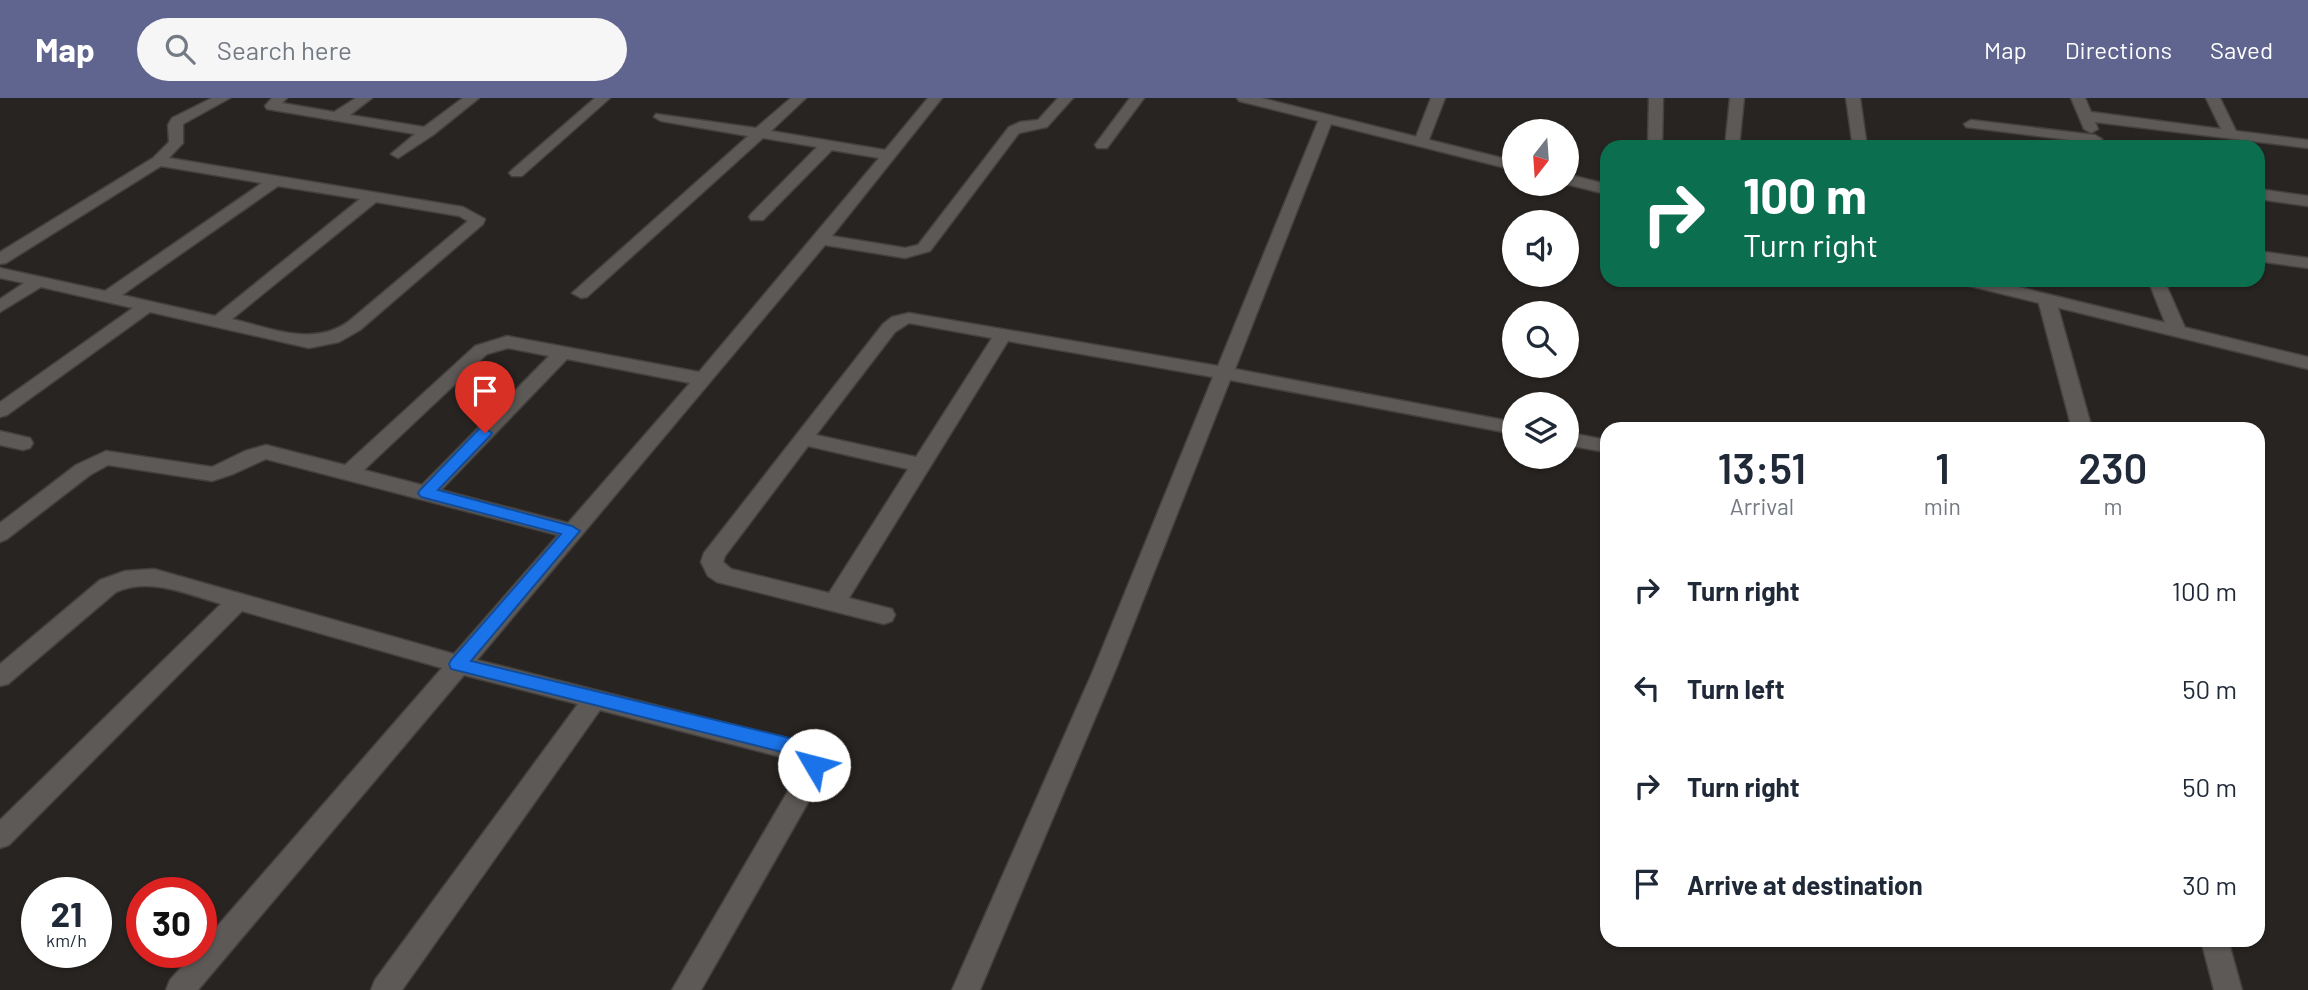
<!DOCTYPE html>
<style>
:root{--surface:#fff;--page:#f6f6f7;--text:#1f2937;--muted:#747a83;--accent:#60658f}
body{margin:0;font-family:Barlow,sans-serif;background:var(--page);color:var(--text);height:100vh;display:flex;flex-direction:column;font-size:26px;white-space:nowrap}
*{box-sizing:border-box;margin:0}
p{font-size:23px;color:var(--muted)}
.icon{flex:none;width:38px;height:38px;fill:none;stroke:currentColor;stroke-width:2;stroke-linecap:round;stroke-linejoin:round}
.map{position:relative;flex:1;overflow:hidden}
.details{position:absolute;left:1600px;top:324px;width:665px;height:525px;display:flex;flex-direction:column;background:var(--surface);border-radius:21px;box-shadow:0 2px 5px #0004}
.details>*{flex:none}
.banner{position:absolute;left:1600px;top:42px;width:665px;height:147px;border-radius:21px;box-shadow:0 2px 5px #0004;background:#0b6e4f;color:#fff;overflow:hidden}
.needle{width:46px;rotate:197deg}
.buttons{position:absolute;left:1502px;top:21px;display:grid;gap:14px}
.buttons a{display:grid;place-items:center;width:77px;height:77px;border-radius:50%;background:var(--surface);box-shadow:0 2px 5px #0004;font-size:35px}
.speed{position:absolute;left:21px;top:779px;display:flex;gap:14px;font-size:35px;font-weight:700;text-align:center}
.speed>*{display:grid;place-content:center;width:91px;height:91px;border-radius:50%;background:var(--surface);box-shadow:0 2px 5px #0004;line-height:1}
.speed small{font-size:18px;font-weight:400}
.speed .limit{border:10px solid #d22;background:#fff;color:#111}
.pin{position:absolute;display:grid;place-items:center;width:60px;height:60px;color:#fff;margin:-72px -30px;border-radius:50% 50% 50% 0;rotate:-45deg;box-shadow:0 0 7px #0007}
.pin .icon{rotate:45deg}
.me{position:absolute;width:77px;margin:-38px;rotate:307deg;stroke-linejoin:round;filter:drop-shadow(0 0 5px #0008)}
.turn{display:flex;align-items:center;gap:24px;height:147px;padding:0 28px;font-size:32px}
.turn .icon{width:91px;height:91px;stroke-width:2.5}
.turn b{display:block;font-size:49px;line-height:60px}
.eta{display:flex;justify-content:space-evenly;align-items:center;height:119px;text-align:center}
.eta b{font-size:42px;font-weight:600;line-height:49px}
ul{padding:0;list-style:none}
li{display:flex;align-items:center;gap:21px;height:98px;padding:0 28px}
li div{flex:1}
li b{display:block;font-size:26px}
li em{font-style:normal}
header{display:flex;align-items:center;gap:42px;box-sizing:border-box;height:98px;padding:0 35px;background:var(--accent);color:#fff}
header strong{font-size:33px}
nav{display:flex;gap:38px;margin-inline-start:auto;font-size:24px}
.search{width:490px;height:63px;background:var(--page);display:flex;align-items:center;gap:18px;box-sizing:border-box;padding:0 24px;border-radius:38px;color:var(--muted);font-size:26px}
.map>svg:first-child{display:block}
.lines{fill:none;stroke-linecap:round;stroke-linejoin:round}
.street-casing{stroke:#43403e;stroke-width:3}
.secondary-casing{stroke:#43403e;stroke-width:3}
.street{fill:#5d5956;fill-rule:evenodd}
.secondary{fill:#5d5956;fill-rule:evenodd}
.route{fill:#1a73e8;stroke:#114b97;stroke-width:2}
</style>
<header>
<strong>Map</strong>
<div class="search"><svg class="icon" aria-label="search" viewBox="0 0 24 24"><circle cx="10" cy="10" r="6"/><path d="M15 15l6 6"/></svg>Search here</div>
<nav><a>Map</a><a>Directions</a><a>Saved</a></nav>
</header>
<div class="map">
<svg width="2308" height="892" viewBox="0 0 2308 892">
<rect width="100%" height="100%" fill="#282421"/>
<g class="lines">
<g class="street-casing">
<g id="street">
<path d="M212,0H230L183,26V45L169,60L463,109L485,121L483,126L360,232L339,244L309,250L150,214L7,317L0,319V304L133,210L41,189L0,214V201L24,185L0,180V170L105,193L262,85L161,68L6,165L0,166V154L153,60L169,44L168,27L172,20ZM278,88L360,101L215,218L122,197ZM376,104L459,118L468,123L348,224C312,249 271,230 232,221Z"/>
<polygon points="272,0 287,0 282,5 334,14 356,0 372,0 350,17 424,29 463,0 479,0 433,37 398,60 391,56 415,36 267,11 265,8"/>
<polygon points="595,0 610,0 522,78 512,78 509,75 512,72"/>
<path d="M791,0H806L771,33L885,52L928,0H942L832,138L905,150L918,147L1009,29L1020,24L1038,22L1058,0H1073L1047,29L1019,35L930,153L905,160L825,147L477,562L820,649L826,667L818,687L701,892H672L798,676L801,664L600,612L402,892H371L375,882L578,606L464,577L198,892H166L170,882L195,854H201V847L442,570L242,513L9,747L0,750V722L221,506C186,496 151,479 116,494L8,586L0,588V566L100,482L125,473L154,471L454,556L558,437L266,361L233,376L212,383L108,367L90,377L7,441L0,444V425L76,367L106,353L212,369L245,353L266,347L345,367L475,248L501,240L507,238L699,274L879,60L832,52L763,122H751L749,119L751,116L817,49L763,40L587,199L581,200L572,195L748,38L661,23L654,19L656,16L756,30ZM508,250L549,258L422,387L364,372L487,256ZM567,261L690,285L568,425L441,392Z"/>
<polygon points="1130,0 1144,0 1107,50 1097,50 1095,47"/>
<polygon points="1431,0 1445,0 1428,44 1421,48 1416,47 1414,44"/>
<polygon points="1649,0 1663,0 1662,49 1648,49"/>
<polygon points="1730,0 1744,0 1739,49 1725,49"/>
<polygon points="1846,0 1860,0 1867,49 1853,49"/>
<polygon points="2071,0 2085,0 2091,14 2221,31 2206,0 2220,0 2236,33 2308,42 2308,50 2095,24 2098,31 2091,35 2084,31"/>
<path d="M1326,17L1333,21L1235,271L1514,324V336L1230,282L1115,573L980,892H952L1093,573L1213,279L1008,243L849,500L892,511L895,517L892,523L884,526L717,484L708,478L701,464L704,455L883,226L892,219L909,215L1218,268L1319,21ZM909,225L992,240L916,359L816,337L895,234ZM808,348L908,371L829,495L731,471L723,464L725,458Z"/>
<polygon points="1971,22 2095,37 2102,41 2095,45 1966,29 1964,26"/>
<polygon points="2258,91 2308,98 2308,108 2258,101"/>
<polygon points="2258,153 2308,160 2308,170 2258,163"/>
<polygon points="2148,182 2164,182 2186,232 2183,236 2171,236 2168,232"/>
<polygon points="2047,197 2056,202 2092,331 2072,331 2038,202"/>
<polygon points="0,333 30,340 33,345 30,350 23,352 0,347"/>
<polygon points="1566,334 1606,342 1606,354 1566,347"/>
<polygon points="2201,842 2228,842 2242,892 2214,892"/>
</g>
</g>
<g class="secondary-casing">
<g id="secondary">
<polygon points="1237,0 1261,0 1514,63 1514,72 1239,3"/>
<polygon points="1566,76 1606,86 1606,96 1566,86"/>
<polygon points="1960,182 1989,182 2308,259 2308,271 1962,186"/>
</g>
</g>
<use href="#street" class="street"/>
<use href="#secondary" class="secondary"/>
</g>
<polygon class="route" points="485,330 492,335 490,338 438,392 572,428 580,433 471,563 802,643 818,650 823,667 820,672 814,675 807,672 803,660 798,658 451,571 449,566 451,562 561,436 421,399 418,395 421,391 479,331"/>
</svg>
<div class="buttons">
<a><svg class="needle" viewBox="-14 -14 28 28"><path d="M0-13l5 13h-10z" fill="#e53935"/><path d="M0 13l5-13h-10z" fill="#747a83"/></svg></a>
<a><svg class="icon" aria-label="sound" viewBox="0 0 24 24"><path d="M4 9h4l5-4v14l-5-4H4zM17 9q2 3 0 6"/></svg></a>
<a><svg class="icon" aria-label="search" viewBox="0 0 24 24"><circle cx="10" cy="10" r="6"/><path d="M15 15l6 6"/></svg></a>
<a><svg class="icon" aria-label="layers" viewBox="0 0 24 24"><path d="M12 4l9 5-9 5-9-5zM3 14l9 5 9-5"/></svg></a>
</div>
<div class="speed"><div>21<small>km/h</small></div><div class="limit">30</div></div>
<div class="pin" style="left:485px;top:335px;background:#d93025"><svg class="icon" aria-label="arrive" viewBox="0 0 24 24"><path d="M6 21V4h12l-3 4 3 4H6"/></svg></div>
<svg class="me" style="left:814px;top:667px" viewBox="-20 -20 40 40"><circle r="19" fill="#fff"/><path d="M0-13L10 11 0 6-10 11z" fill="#1a73e8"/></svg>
<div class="banner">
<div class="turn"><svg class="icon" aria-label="right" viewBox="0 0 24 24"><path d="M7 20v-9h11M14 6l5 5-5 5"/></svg><div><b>100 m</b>Turn right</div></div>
</div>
<section class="details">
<div class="eta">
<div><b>13:51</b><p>Arrival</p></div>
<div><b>1</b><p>min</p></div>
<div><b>230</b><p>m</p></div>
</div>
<ul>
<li><svg class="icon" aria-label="right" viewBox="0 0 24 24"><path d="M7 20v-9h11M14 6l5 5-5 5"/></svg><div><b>Turn right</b></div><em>100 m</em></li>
<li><svg class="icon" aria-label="left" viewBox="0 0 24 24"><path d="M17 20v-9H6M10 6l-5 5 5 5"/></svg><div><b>Turn left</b></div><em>50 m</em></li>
<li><svg class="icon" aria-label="right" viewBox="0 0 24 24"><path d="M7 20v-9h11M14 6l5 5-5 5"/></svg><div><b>Turn right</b></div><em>50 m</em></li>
<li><svg class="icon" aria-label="arrive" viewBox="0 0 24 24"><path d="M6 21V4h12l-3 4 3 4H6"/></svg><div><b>Arrive at destination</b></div><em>30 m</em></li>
</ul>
</section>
</div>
